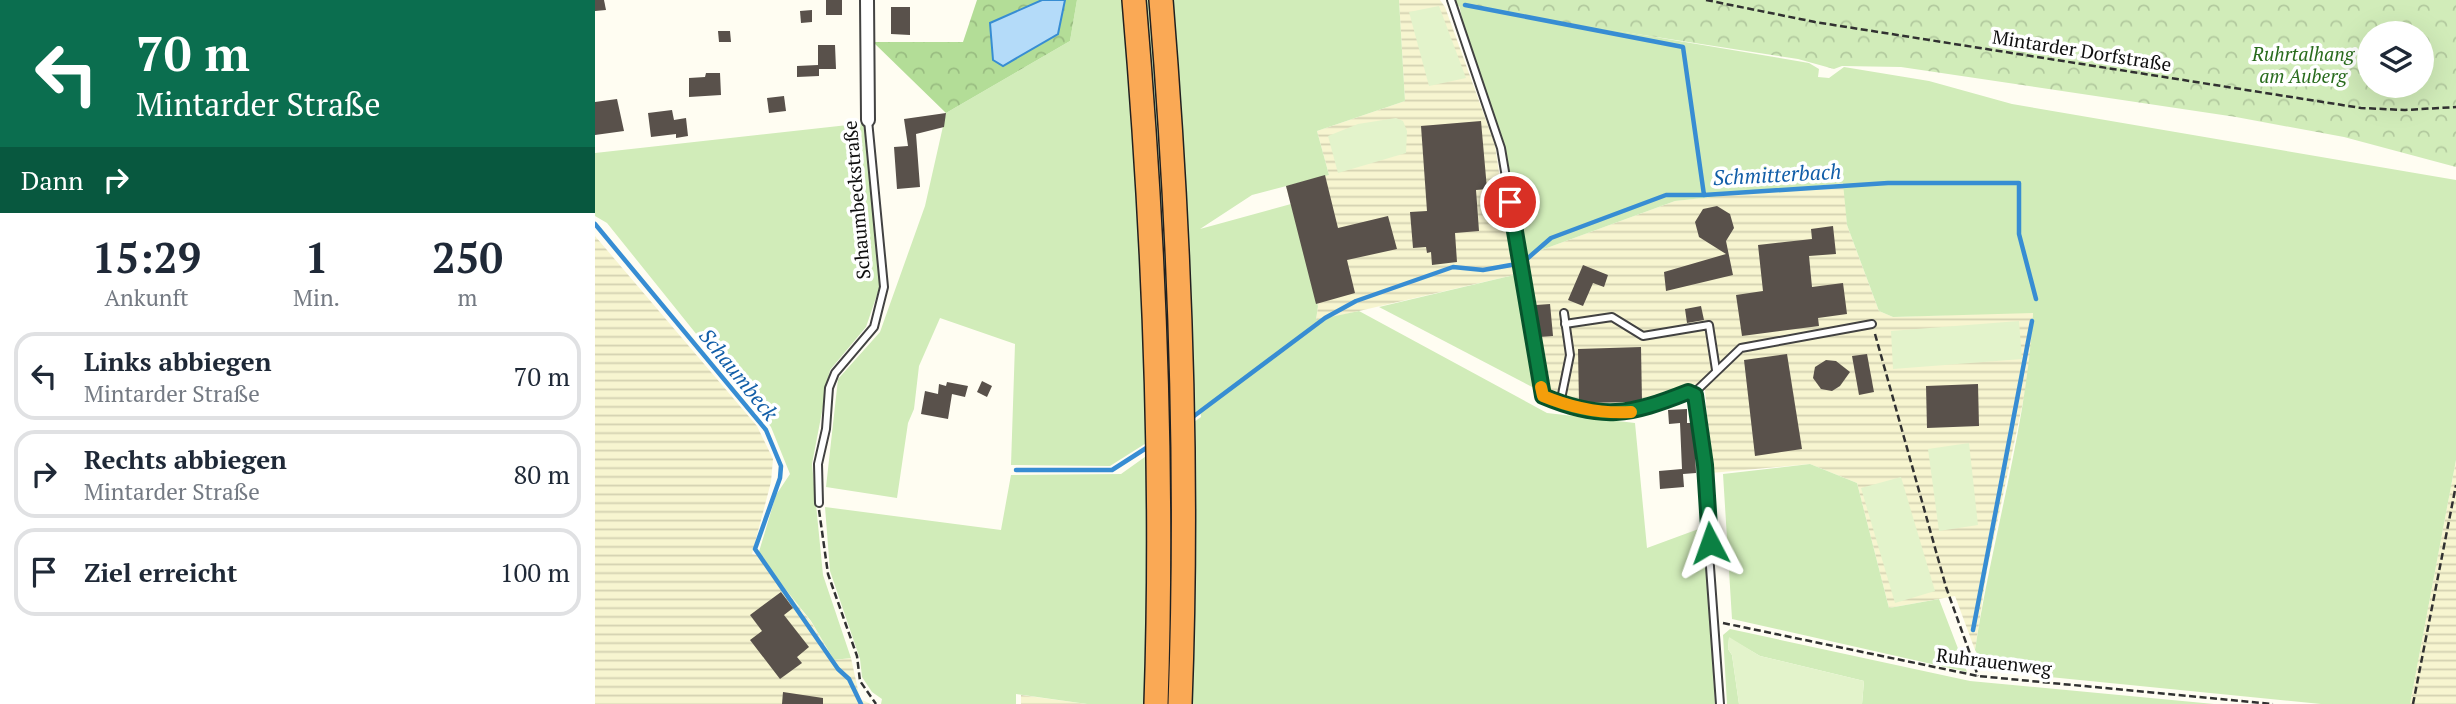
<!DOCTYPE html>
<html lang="de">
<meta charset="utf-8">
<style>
:root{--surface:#fff;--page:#f6f6f7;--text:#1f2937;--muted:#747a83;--line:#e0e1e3}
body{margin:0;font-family:"PT Serif",serif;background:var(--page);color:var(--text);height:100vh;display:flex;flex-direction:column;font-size:26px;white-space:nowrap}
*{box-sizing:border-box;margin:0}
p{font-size:23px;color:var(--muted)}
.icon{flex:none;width:38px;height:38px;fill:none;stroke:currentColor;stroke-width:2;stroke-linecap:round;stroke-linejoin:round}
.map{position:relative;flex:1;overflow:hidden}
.sheet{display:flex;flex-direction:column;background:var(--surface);width:595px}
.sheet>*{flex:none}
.banner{background:#0b6e4f;color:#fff;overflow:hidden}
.buttons{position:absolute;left:1762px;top:21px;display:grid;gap:14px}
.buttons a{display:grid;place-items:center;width:77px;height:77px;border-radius:50%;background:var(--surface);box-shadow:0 7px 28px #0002;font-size:35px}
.pin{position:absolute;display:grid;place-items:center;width:60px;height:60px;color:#fff;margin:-30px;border:4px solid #fff;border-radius:50%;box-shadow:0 2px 7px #0007}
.me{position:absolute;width:77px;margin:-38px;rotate:356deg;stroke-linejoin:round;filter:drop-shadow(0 0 5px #0008)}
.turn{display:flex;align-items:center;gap:24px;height:147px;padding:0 21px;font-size:32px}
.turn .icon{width:91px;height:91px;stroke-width:2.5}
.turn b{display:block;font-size:49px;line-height:60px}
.then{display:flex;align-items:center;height:66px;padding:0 21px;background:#0003;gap:14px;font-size:26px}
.eta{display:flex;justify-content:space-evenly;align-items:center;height:119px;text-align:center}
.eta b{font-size:42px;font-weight:700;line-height:49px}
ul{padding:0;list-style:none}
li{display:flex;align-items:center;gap:21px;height:88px;margin:0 14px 10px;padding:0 7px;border:4px solid var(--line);border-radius:21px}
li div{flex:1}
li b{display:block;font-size:26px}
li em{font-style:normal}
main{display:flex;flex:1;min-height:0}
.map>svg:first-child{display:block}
.farmland{fill:url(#farmland-rules)}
.grass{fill:#d1ecb9}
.forest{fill:url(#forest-crowns)}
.park{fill:url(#park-crowns);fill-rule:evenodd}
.pitch{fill:#e3f3cb}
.water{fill:#b4dbf9;stroke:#378dd3;stroke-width:2}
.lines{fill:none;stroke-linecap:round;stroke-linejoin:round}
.stream{stroke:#378dd3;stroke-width:4.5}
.building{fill:#59514b}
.lane-casing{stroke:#424242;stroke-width:10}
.street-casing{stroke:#424242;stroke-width:16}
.highway-casing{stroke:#202020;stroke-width:26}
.path{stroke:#313131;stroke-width:2.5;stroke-dasharray:7 3.5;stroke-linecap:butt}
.lane{stroke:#fff;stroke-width:6}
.street{stroke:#fff;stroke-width:12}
.highway{stroke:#faa955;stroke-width:23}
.route-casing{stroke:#07532c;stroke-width:18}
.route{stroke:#0b8043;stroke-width:12}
.slow{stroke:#f59e0b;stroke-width:12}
.labels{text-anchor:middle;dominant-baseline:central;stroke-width:7;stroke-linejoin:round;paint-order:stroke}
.street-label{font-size:19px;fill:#0f0f0f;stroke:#fff}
.park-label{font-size:19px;font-style:italic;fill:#286b1c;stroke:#fff}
.water-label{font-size:21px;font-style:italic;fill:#125ea8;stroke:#fff}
</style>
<main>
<section class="sheet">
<div class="banner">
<div class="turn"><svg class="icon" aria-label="left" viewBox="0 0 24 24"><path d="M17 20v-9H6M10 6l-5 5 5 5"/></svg><div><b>70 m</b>Mintarder Straße</div></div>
<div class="then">Dann<svg class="icon" aria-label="right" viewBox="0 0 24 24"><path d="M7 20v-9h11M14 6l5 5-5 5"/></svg></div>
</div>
<div class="eta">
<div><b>15:29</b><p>Ankunft</p></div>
<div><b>1</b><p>Min.</p></div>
<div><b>250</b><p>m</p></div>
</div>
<ul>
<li><svg class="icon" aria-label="left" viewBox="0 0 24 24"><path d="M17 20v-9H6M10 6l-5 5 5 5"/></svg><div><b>Links abbiegen</b><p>Mintarder Straße</p></div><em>70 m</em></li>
<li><svg class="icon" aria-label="right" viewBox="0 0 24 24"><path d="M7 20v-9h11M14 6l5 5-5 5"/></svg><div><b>Rechts abbiegen</b><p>Mintarder Straße</p></div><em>80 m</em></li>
<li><svg class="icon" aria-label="arrive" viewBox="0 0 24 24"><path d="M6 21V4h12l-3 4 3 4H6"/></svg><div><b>Ziel erreicht</b></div><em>100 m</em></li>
</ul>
</section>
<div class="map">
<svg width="1861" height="704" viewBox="0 0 1861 704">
<defs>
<pattern id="farmland-rules" width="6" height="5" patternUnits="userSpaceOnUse" patternTransform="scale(1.75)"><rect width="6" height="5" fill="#f7f5d0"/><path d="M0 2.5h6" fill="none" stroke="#d3d1b1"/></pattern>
<pattern id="forest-crowns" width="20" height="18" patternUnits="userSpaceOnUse" patternTransform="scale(1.75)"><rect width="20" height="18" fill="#b3dd97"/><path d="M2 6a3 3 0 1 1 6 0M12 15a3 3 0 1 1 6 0" fill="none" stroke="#99bc81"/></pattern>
<pattern id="park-crowns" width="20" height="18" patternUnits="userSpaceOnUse" patternTransform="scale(1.75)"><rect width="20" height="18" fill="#d1ecb9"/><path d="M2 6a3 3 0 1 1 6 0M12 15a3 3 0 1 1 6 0" fill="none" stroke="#b2c99e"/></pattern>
</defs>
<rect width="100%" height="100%" fill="#fffdf2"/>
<g class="farmland">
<polygon points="804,0 845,0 850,7 900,145 919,275 721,321 723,306 691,186 734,175 722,131 810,101"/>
<polygon points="1249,182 1252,225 1284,311 1298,317 1438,312 1435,369 1392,570 1380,650 1360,596 1294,608 1262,483 1215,464 1116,473 1110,390 1099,384 1055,403 1036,407 999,407 952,393 930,256 1080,201"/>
<polygon points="0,236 162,426 178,459 176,482 157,554 163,555 216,622 239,660 256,658 265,699 276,704 0,704"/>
<polygon points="1861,460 1861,704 1815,704"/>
<polygon points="426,695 492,704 426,704"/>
</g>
<g class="grass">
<polygon points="482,0 804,0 810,101 722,131 734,175 657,195 605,229 696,204 723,306 721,320 764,311 952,413 1040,423 1052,548 1109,527 1120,704 492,704 421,694 421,704 286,704 287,699 277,692 267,677 265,659 235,571 230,507 406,530 416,475 526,474 606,417 605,409 515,466 416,465 420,344 345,318 324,366 319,409 313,423 302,498 231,487 243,379 285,332 330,206 351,113 475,41"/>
<path d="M864,4L1214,63L1224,69L1223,77L1234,78L1249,67L1334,81L1417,104L1861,180V460L1815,704H1726L1393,671L1380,650C1397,537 1432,426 1438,313L1298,317L1284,311L1252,225L1248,183L1080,201L930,256L910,150L871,38Z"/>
<polygon points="271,123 285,286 271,327 235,370 217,464 228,575 256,658 239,660 216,621 163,555 181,495 195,474 176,427 12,223 0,216 0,153"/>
<polygon points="919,275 941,389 784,307"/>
<polygon points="1215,464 1262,483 1294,608 1344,599 1372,672 1137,619 1128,474"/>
<polygon points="1135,629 1375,681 1619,704 1267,704 1269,681 1165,656 1134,638 1133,649 1137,655 1144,704 1132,704 1128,635"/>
</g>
<polygon class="forest" points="382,0 482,0 475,41 351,113 278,42 368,42"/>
<path class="park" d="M854,0H1861V167L1749,137L1641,117L1306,67L1247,66L1239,69L1203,59L862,6ZM1774,33H1827V86H1774Z"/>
<g class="pitch">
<polygon points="844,6 871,78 834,86 814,12"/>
<polygon points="801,118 808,121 812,131 811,153 743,173 733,136 763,124"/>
<polygon points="1424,321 1427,359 1298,369 1296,331"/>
<polygon points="1374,443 1383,525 1344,531 1333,449"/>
<polygon points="1306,477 1340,591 1300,603 1266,488"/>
<polygon points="1134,637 1165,656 1269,681 1267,704 1144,704 1137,655 1133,649"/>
</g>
<polygon class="water" points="447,0 470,0 463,34 408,66 398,60 395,23"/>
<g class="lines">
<g class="stream">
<polyline points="870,5 1088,47 1109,195 1293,183 1424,183 1424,234 1441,299"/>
<polyline points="0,224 171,430 186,466 185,478 160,549 243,669 254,679 266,704"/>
<polyline points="933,258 956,238 1071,195 1109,195"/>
<polyline points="595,419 730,318 761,301 858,267 888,270 916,265"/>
<polyline points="421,470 517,470 556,445"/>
<polyline points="1378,630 1437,321"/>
</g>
</g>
<g class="building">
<polygon points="0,0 9,0 11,10 0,11"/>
<rect x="231" y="0" width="16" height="15"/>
<polygon points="296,7 315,7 315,35 296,34"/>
<polygon points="217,10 217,22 206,23 205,11"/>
<polygon points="123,31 135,31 136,42 124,42"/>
<polygon points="223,45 240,45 241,69 224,69 224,76 202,77 202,66 223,65"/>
<polygon points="111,73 125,73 126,95 94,97 94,78 110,77"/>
<polygon points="189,96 191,111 174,113 172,98"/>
<polygon points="22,99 29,131 0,135 0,102"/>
<polygon points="77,110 79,120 91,118 93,136 81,138 81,134 56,137 53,113"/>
<polygon points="351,113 349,127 321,134 325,187 302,189 299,147 313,146 309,119"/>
<polygon points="886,121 892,189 881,190 884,231 860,233 862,262 837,265 836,252 832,253 831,247 818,248 815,212 832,211 826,126"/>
<polygon points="730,175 743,228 793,216 802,249 752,260 760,293 721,304 691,186"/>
<polygon points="1122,206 1135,214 1139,228 1131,241 1138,275 1071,291 1069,272 1131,254 1104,237 1100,222 1108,209"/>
<polygon points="1238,226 1241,254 1214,256 1217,287 1248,283 1252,314 1223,318 1224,326 1147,336 1141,295 1168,291 1163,245 1217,239 1216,229"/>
<polygon points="988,265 1013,275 1009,287 998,283 988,306 973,300"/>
<polygon points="955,304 958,336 944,337 941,305"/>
<polygon points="1106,306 1109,320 1092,323 1090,309"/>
<polygon points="1046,347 1047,402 984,403 983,349"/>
<polygon points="1192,354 1207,449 1160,456 1149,360"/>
<polygon points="1272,354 1279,392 1264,395 1257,356"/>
<polygon points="1231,360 1241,361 1255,372 1245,386 1237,391 1226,389 1218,378 1220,367"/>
<polygon points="387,381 397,386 392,397 382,392"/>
<polygon points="352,382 373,386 370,397 357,394 353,419 326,414 330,391 343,394 344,384 351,386"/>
<polygon points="1383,384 1384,426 1332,428 1331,386"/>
<polygon points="1092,409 1092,423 1088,423 1099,423 1101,473 1088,474 1089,487 1065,489 1064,471 1087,469 1085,423 1074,424 1073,410"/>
<polygon points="186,592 198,608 189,615 214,647 202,657 207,663 185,679 155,640 167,631 155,615"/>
<polygon points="188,692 228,698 228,704 187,704"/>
</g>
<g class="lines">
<g class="lane-casing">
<g id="lane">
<path d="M856,0L906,148L948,396C980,410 1017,419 1051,409C1065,405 1085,390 1098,394"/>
<polyline points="970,324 1017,317 1048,336 1114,325 1121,370"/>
<polyline points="1098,394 1103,402 1125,704"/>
<polyline points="1098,394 1146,348 1277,324"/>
<polyline points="965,404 975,355 969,313"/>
<polyline points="224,503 223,464 231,429 234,388 240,373 279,327 289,287 273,120"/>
</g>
</g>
<g class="street-casing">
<polyline id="street" points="272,0 273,120"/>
</g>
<g class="highway-casing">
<g id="highway">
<path d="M539,0C559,234 569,469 561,704"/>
<path d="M566,0C585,234 594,469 585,704"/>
</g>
</g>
<g class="path">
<polyline points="1111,0 1220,22 1766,108 1810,110 1861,107"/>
<polyline points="1280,334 1351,587 1383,676"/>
<polyline points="224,510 233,574 262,656 265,681 281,704"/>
<polyline points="1128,623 1383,676 1678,704"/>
<polyline points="1818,704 1861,485"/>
</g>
<use href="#lane" class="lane"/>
<use href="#street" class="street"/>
<use href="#highway" class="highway"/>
</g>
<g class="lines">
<g class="route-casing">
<path id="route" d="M915,202L948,396C1007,421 1035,415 1093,392L1100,395L1110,465L1115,543"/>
</g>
<use href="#route" class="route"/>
<path class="slow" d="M946,387L948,396C977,408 1005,414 1036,412"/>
</g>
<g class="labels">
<g class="street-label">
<text transform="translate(1487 50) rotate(9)">Mintarder Dorfstraße</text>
<text transform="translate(261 200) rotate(-95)">Schaumbeckstraße</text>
<text transform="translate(1399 661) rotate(7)">Ruhrauenweg</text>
</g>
<g class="park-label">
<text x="1708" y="53">Ruhrtalhang<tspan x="1708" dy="22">am Auberg</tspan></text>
</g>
<g class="water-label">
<text transform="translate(1182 174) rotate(-3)">Schmitterbach</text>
<text transform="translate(144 374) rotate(51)">Schaumbeck</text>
</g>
</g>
</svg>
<div class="buttons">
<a><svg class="icon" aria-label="layers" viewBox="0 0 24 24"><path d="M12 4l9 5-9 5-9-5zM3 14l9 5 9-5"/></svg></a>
</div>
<div class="pin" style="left:915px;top:202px;background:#d93025"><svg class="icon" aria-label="arrive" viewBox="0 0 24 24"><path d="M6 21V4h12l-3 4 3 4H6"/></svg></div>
<svg class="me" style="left:1115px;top:543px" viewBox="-20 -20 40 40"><path d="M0-17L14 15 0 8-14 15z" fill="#0b8043" stroke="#fff" stroke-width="4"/></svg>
</div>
</main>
